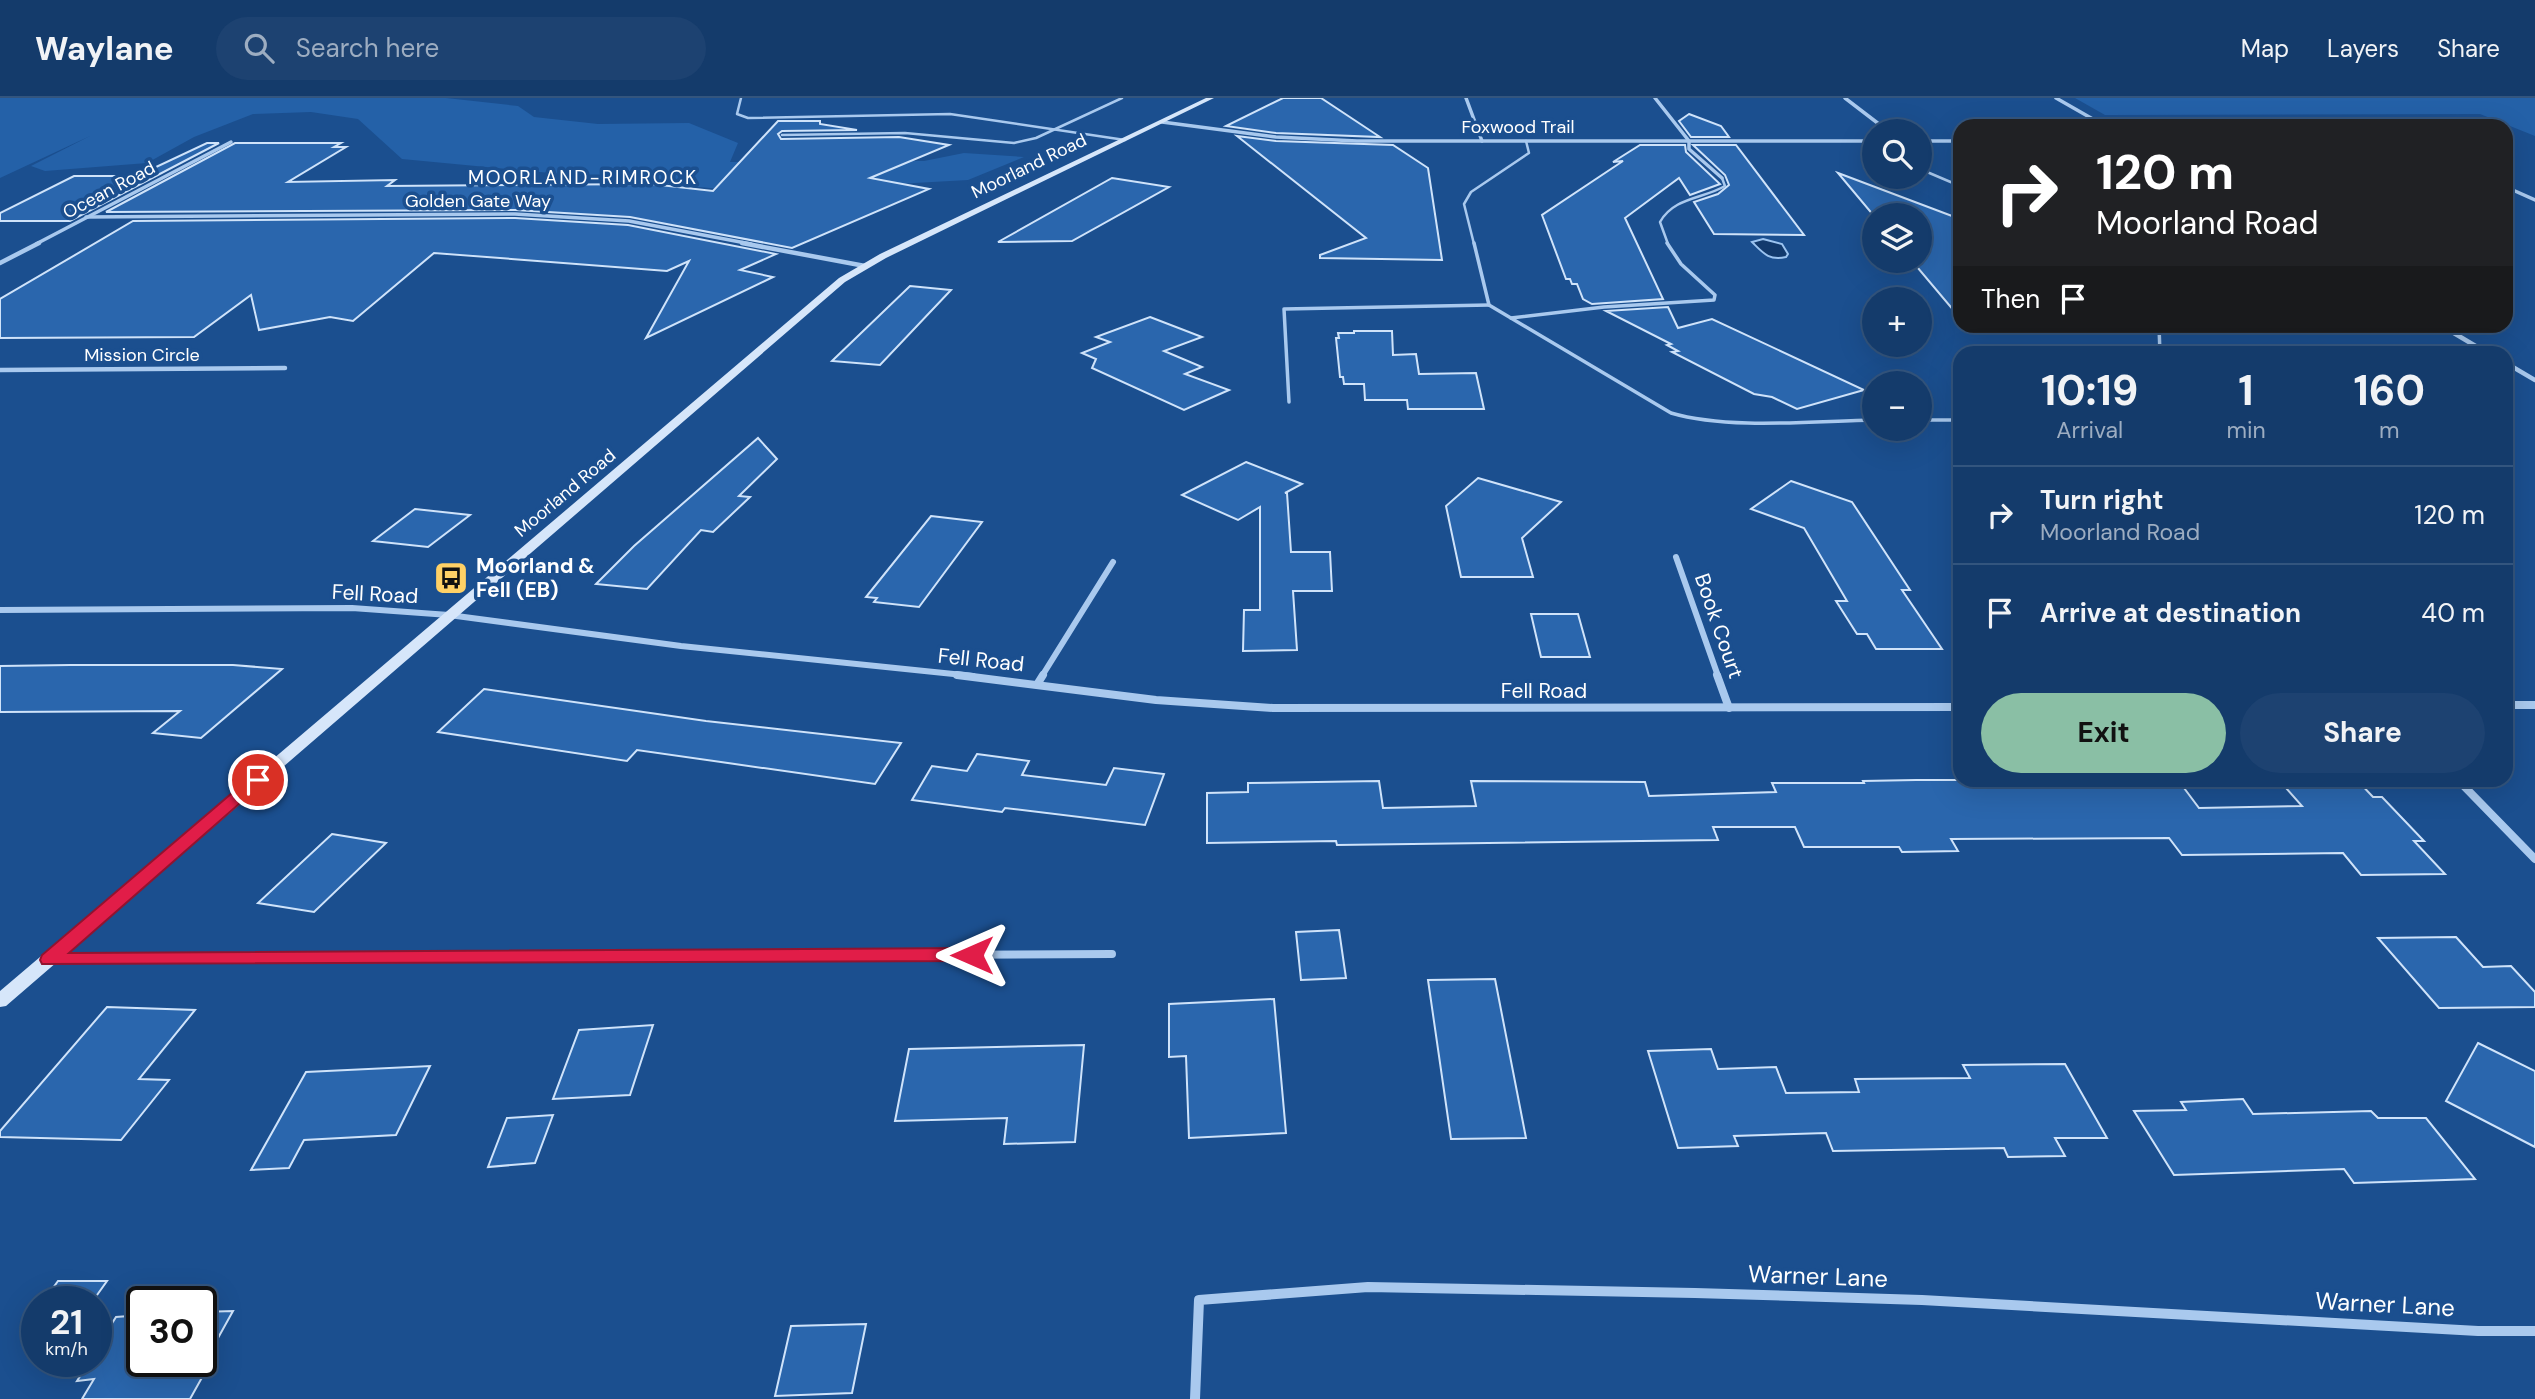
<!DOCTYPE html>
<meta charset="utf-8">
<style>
:root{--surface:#143b6b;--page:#1d4271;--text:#f1f3f6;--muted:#9dadc1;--line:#33557e;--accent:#8abfa5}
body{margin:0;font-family:"DM Sans",sans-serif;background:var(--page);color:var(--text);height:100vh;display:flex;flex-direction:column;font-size:26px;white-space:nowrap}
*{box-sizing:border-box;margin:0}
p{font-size:23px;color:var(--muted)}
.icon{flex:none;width:38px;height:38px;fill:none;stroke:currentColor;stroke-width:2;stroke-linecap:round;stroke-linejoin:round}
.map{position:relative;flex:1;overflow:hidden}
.panel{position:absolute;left:1953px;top:248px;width:560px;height:441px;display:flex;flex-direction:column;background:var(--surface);border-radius:21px;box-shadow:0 7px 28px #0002,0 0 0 2px var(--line)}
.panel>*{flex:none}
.hud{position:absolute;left:1953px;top:21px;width:560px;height:214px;border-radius:21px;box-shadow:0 7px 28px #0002,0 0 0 2px var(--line);background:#202124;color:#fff;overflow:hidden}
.fabs{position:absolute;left:1862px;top:21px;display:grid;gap:14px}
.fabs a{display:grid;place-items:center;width:70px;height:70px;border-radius:50%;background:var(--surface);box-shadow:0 7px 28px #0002,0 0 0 2px var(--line);font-size:35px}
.speed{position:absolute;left:21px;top:1188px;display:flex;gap:14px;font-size:35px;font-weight:700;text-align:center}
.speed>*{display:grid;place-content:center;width:91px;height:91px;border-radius:50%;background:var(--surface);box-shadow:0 7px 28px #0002,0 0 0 2px var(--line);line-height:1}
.speed small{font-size:18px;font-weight:400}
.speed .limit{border:4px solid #111;border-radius:10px;background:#fff;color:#111}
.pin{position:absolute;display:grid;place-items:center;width:60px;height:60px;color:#fff;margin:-30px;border:4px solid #fff;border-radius:50%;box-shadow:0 2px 7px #0007}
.me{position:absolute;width:77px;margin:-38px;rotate:270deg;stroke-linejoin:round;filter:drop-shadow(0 0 5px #0008)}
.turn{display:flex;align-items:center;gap:24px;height:147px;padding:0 28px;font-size:32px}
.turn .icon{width:91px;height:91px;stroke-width:2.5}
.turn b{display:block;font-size:49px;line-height:60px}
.then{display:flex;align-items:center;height:66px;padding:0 28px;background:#0003;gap:14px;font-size:26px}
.eta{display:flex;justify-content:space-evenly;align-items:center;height:119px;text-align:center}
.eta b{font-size:42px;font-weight:700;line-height:49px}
.cta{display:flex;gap:14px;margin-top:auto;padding:14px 28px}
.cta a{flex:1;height:80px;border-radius:42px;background:var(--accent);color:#111;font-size:28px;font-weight:700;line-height:80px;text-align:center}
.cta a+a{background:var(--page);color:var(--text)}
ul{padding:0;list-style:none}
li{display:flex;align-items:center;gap:21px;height:98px;padding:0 28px;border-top:2px solid var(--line)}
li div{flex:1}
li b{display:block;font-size:26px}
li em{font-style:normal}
header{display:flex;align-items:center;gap:42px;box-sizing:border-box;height:98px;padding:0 35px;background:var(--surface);border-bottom:2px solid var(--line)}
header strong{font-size:33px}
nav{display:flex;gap:38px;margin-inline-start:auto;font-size:24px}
.search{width:490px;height:63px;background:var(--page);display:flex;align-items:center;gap:18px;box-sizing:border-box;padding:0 24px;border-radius:38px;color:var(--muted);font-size:26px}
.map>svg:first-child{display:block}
.green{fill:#2461a8}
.water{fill:#123a6d;stroke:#9cc4f0;stroke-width:2}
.building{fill:#2a66ad;stroke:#cfe3fa;stroke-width:2}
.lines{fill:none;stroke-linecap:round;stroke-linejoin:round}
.lane-far1{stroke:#a9c9ee;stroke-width:2.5}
.lane{stroke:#a9c9ee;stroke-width:3.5}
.street-far4{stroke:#a9c9ee;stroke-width:3.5}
.street-far3{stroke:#a9c9ee;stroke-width:4.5}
.street-far2{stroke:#a9c9ee;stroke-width:6}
.street-far1{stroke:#a9c9ee;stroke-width:8}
.street{stroke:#a9c9ee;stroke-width:10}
.secondary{fill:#d6e6fa;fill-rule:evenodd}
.route{fill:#e11d48;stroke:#92132f;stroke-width:2}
.labels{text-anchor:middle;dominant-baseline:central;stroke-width:7;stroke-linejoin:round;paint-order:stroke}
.far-street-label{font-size:18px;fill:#fff;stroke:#1b4f8f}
.far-neighbourhood-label{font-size:19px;letter-spacing:2px;fill:#fff;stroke:#1b4f8f}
.poi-label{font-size:21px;font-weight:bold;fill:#fff;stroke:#1b4f8f;text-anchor:start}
.street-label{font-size:21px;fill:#fff;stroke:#1b4f8f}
.near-street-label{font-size:24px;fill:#fff;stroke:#1b4f8f}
</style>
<header>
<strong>Waylane</strong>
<div class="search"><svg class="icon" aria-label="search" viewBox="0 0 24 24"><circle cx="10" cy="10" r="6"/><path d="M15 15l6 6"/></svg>Search here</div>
<nav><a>Map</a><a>Layers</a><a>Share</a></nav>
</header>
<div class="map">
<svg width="2535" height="1301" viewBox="0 0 2535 1301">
<rect width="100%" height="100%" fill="#1b4f8f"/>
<g class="green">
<polygon points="0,0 446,0 518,8 534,19 598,26 689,25 738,45 730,64 924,63 964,55 1024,59 968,82 752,94 402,61 358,21 311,14 253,16 194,39 147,65 45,73 31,68 90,38 0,80"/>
<polygon points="2075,0 2535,0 2535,38 2480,16 2105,17"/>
</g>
<path class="water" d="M1763,141L1782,146L1788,156L1786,159C1769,163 1763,155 1752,144Z"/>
<g class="building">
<polygon points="1283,0 1321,0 1380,39 1276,35 1226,28"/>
<polygon points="1689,16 1721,28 1729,39 1691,39 1679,23"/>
<polygon points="778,23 820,23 820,26 857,32 782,33 778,36 781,41 899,39 949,47 870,80 929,91 792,150 630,119 515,112 106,114 235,45 341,45 334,49 346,49 288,84 395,82 387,88 651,86 713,93"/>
<polygon points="1237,38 1276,43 1393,47 1428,70 1442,162 1320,160 1320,157 1366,140"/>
<polygon points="207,45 219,45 70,123 0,123 0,115 74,78 137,78"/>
<polygon points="1640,47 1685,47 1686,54 1720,86 1690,97 1679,80 1625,120 1663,201 1592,206 1583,201 1577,186 1572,186 1570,181 1566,181 1542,117 1623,63 1613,64"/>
<polygon points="1693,47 1736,47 1804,137 1714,136 1694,104 1718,96 1729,87 1725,77"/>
<polygon points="1838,75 1960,121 1960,220 1912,163 1920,163 1920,117 1874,118"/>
<polygon points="1112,80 1169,89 1072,143 998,144"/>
<polygon points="515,120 628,127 776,156 740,172 773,179 646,240 689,163 667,173 434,155 353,223 330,219 259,232 251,197 194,239 0,240 0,201 133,123"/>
<polygon points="910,188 951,192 880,267 832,263"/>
<polygon points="1668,209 1678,230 1712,221 1864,292 1797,311 1772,299 1754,296 1672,254 1678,253 1667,247 1671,246 1606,213"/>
<polygon points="1150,219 1202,239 1164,253 1202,269 1185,276 1229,292 1184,312 1092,270 1096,261 1082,255 1110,244 1096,239"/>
<polygon points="1354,233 1392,233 1393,257 1416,256 1419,276 1476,275 1484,311 1408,311 1407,302 1365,302 1364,286 1344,286 1343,279 1340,279 1336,240 1339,240 1338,235 1354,235"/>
<polygon points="758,340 777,361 739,398 750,399 713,434 701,432 647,491 596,486 634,448"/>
<polygon points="1246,364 1302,386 1285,395 1287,395 1291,454 1330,454 1332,493 1293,493 1297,552 1243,553 1244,512 1260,512 1260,409 1238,422 1182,397"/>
<polygon points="1478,380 1561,404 1522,440 1533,479 1461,479 1446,408"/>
<polygon points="1791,383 1852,404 1910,492 1902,492 1942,551 1876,551 1867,536 1857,536 1836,503 1847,503 1804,430 1751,411"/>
<polygon points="415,411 470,417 428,449 373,443"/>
<polygon points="931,418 982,424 919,509 874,504 877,500 866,499"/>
<polygon points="1531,516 1578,516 1590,559 1541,559"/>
<polygon points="70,567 233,567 282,571 201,640 153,635 180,613 0,614 0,568"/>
<polygon points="484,591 706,623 901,645 875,686 637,652 627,663 438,634"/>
<polygon points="977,656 1029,663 1022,677 1106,687 1114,670 1164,676 1145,727 1005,710 1002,714 912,702 932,668 967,673"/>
<polygon points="1916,682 2178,682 2199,710 2302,708 2279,682 2357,682 2373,699 2382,699 2424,743 2414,743 2445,776 2361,777 2343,755 2182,757 2169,740 1951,741 1958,753 1902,754 1899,749 1804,749 1795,729 1713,729 1718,742 1337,747 1336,743 1207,745 1207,695 1248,694 1248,685 1379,683 1383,710 1476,708 1471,683 1645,684 1649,698 1776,694 1772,685 1864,685 1863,683"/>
<polygon points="332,736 386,745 314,814 258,805"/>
<polygon points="1339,832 1346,880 1301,882 1296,834"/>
<polygon points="2456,839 2483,869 2511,868 2535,894 2535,909 2439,910 2378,840"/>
<polygon points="1495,881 1526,1040 1451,1041 1428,882"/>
<polygon points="1274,901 1286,1035 1189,1040 1186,958 1169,959 1169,906"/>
<polygon points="107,909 195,912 139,981 169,982 121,1042 0,1039 0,1033"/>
<polygon points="653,927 630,997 553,1001 579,932"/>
<polygon points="2478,945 2535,973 2535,1049 2446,1003"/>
<polygon points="1084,947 1075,1044 1004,1046 1007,1020 895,1023 909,951"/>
<polygon points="1711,951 1718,971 1776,969 1786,995 1859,994 1855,981 1970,980 1963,967 2065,966 2107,1040 2055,1040 2065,1058 2008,1059 2004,1050 1833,1053 1826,1035 1734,1038 1738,1048 1678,1050 1648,953"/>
<polygon points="430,968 396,1037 304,1042 289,1070 251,1072 306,974"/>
<polygon points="2243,1001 2253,1016 2371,1013 2378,1020 2426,1020 2475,1081 2354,1085 2344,1071 2174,1077 2134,1013 2186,1012 2181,1004"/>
<polygon points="553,1017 535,1065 488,1069 507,1020"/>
<polygon points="58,1183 107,1183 92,1204 43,1204"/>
<polygon points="233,1213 203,1267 209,1267 190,1301 82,1301 94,1281 77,1283 89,1264 96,1264 96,1251 116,1219 142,1217 142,1264 201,1264 201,1214"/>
<polygon points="866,1226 852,1295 775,1298 791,1228"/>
</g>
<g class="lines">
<g class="lane-far1">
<polyline points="741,0 737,16 748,20 950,16 1125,42"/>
<polyline points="782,37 905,35 1014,45 1036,40 1122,0"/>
<polyline points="1920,71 1960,88"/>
<polyline points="1474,146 1464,106 1471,94 1529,55 1526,43"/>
<path d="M1668,146L1660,124C1674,99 1703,101 1725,88L1722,80"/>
</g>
<g class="lane">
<path d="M1474,145L1489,207L1671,315C1729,332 1813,323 1874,322"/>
<polyline points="1511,220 1604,209 1714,202 1715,197 1681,166 1667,145"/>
<polyline points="2159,228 2160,256"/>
<polyline points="1289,304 1284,211 1489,207"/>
<polyline points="1920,322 1960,322"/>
</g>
<g class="street-far4">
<polyline points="1466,0 1482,43"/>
<polyline points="1655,0 1689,43 1689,51 1722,80"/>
<polyline points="1845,0 1888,33"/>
<polyline points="2056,0 2105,28"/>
<polyline points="1162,24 1276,39 1357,43 1874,43"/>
<polyline points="1920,43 1960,43"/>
<polyline points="2506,89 2535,102"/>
<polyline points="86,119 515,116 629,123 751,146"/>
<polyline points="36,146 231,44"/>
</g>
<g class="street-far3">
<polyline points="742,145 865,168"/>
<polyline points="0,165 39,145"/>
<polyline points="2442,228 2489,256"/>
<polyline points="2506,265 2535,282"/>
<polyline points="0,272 285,270"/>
</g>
<g class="street-far2">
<polyline points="1676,459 1718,578"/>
<polyline points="0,512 352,510 449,517 681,548 973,578"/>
<polyline points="1042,578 1113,464"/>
</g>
<g class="street-far1">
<polyline points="957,577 1156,602 1273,610 1960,609"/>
<polyline points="1717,577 1729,610"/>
<polyline points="1038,585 1043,577"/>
<polyline points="2506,607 2535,607"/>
<polyline points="2458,682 2535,761"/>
<polyline points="53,861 1112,856"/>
</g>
<polyline class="street" points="1195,1301 1199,1202 1368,1189 1695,1195 1922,1202 2478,1233 2535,1233"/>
<polygon class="secondary" points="1206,0 1214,0 886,160 845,184 6,908 0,909 0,893 839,180 880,156"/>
</g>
<polygon class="route" points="258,677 263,678 266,682 263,685 69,855 972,850 979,852 982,857 979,861 972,863 42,866 40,862 42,857 252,678"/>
<defs>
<g id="bus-square" transform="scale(1.75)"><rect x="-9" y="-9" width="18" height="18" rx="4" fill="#ffd166" stroke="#1b4f8f"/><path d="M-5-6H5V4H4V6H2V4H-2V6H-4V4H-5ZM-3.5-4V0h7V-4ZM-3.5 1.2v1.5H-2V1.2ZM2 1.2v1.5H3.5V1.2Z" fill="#111"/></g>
</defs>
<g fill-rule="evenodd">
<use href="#bus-square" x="451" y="480"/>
</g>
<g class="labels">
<g class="far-street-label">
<text x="1518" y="29">Foxwood Trail</text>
<text transform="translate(1029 68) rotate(-26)">Moorland Road</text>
<text transform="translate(109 92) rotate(-28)">Ocean Road</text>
<text x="478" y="103">Golden Gate Way</text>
<text x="142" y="257">Mission Circle</text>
<text transform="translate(565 395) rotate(-40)">Moorland Road</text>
</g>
<g class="far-neighbourhood-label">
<text x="583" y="79">MOORLAND-RIMROCK</text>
</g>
<g class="poi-label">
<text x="476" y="468">Moorland &amp;<tspan x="476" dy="24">Fell (EB)</tspan></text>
</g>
<g class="street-label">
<text transform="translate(375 496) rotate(3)">Fell Road</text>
<text transform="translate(1719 528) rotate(71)">Book Court</text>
<text transform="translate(981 562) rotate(6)">Fell Road</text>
<text x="1544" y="593">Fell Road</text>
</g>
<g class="near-street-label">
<text transform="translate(1818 1178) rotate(2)">Warner Lane</text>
<text transform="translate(2385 1206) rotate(3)">Warner Lane</text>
</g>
</g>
</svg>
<div class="fabs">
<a><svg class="icon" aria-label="search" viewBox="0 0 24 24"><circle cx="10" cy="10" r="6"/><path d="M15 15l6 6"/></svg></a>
<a><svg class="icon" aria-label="layers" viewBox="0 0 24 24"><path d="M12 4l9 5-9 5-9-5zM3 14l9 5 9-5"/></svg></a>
<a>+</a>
<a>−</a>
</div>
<div class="speed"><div>21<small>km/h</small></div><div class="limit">30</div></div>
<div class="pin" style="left:258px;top:682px;background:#d93025"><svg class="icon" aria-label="arrive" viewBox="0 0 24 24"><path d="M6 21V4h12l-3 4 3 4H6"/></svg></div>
<svg class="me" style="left:972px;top:857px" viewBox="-20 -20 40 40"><path d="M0-17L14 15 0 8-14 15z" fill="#e11d48" stroke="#fff" stroke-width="4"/></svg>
<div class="hud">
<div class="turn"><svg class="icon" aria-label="right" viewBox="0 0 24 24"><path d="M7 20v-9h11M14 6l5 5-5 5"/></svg><div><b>120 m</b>Moorland Road</div></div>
<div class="then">Then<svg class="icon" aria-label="arrive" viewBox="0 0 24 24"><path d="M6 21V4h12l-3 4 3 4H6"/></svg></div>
</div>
<section class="panel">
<div class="eta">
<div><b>10:19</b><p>Arrival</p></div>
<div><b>1</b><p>min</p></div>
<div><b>160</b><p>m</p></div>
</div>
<ul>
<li><svg class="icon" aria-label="right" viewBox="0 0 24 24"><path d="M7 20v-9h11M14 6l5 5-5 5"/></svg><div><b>Turn right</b><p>Moorland Road</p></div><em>120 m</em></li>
<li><svg class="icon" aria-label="arrive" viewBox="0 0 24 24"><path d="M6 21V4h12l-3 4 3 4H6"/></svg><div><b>Arrive at destination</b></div><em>40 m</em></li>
</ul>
<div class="cta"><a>Exit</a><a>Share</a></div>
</section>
</div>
